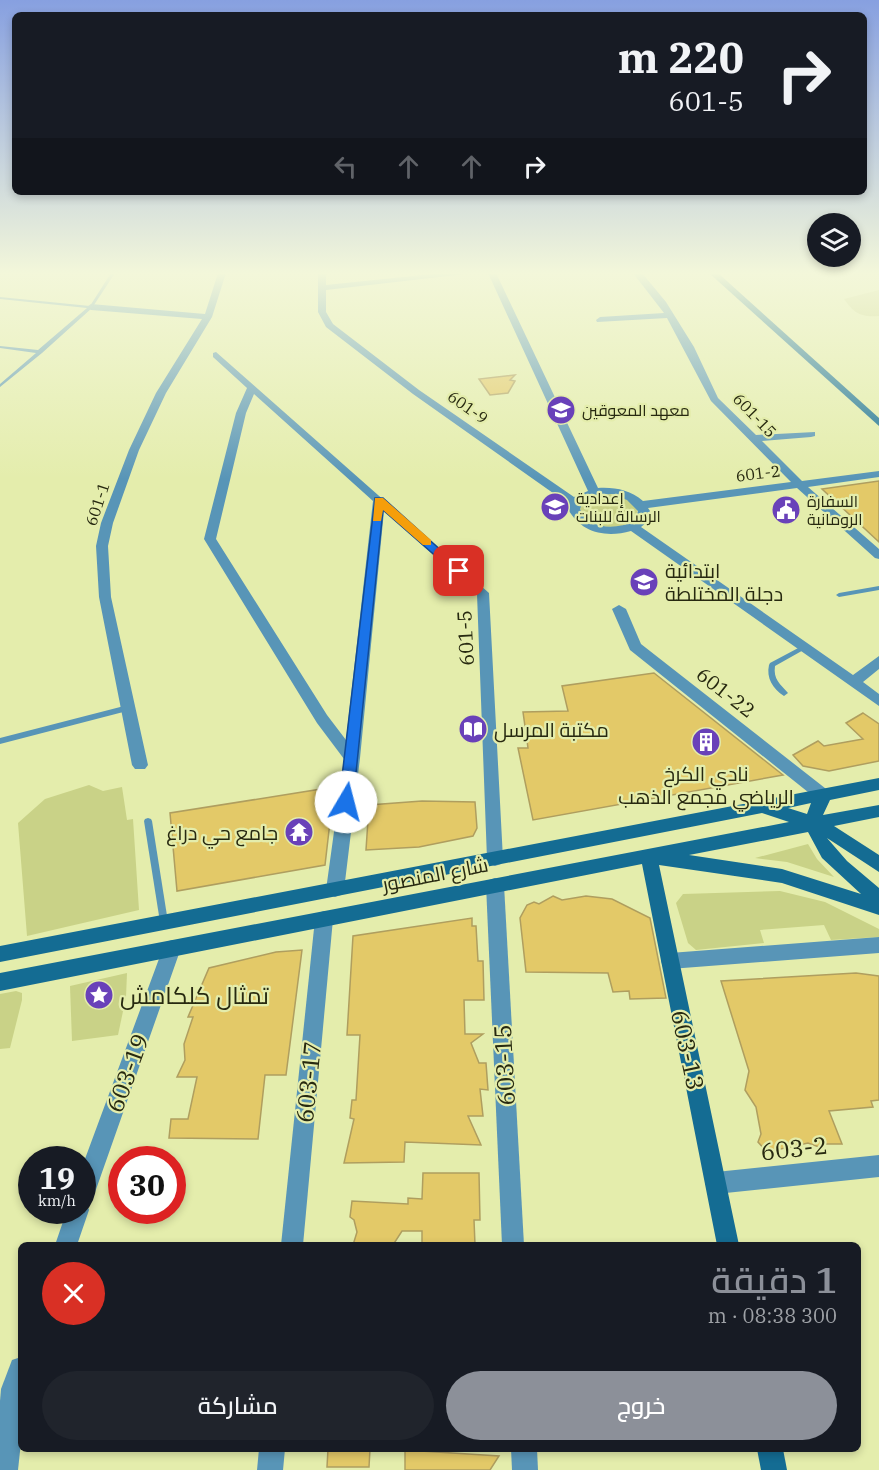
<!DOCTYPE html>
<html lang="ar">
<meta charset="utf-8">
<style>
:root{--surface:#171b24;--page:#20242c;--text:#f1f3f6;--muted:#9ea1a6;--accent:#8c9099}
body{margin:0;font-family:"IBM Plex Serif",Cairo,serif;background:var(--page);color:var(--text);direction:rtl;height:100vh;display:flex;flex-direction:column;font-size:22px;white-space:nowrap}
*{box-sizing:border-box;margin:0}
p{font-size:20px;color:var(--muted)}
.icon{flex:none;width:33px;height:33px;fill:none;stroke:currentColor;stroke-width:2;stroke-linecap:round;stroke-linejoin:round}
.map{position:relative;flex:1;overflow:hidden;direction:ltr}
.panel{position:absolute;left:18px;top:1242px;width:843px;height:210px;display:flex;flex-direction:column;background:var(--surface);border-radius:9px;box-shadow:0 3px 9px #0003;direction:rtl}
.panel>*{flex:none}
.top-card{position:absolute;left:12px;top:12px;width:855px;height:183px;border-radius:9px;box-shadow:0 3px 9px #0003;direction:rtl;background:#171b24;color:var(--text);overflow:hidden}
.tools{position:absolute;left:807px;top:213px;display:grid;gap:12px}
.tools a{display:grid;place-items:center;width:54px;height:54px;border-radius:50%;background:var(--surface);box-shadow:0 3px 9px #0003;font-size:30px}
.speed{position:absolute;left:18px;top:1146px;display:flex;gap:12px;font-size:30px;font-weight:700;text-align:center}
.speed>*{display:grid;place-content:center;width:78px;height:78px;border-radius:50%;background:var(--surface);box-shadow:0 3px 9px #0003;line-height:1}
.speed small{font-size:15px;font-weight:400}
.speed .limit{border:9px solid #d22;background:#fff;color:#111}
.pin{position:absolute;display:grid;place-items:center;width:51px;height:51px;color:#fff;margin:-26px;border-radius:12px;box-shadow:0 3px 9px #0006}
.me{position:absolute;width:66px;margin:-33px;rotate:8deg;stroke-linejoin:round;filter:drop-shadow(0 0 4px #0008)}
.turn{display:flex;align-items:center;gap:21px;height:126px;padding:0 24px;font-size:27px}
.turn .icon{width:78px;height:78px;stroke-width:2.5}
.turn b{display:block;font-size:42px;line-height:51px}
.lanes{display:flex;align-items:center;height:57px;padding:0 24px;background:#0003;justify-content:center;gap:30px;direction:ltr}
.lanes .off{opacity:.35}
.round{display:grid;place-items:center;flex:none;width:63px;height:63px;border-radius:32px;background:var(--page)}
.head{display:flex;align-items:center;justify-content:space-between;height:102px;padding:0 24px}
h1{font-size:36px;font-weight:600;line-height:45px;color:var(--accent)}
.button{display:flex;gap:12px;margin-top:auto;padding:12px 24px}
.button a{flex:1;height:69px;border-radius:36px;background:var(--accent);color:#fff;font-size:24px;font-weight:600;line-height:69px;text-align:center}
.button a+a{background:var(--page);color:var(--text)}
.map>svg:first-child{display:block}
.green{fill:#c9d287}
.building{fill:#e3c968;stroke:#af9e5f;stroke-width:1.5}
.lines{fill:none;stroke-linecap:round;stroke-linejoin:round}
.lane{fill:#5895b7;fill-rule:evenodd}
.street{fill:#5895b7;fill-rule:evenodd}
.secondary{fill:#146c93;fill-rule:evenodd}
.route{fill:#1a73e8;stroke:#114b97;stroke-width:1.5}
.slow{fill:#f59e0b}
.labels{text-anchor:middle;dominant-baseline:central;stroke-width:4.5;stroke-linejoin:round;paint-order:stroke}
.far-street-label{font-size:16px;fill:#272910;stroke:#e4edac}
.far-poi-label{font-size:16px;fill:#272910;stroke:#e4edac;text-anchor:start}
.poi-label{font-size:20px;fill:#272910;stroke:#e4edac;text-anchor:start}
.street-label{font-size:20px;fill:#272910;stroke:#e4edac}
.near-poi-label{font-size:24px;fill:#272910;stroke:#e4edac;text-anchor:start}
.near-street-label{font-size:24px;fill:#272910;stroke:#e4edac}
</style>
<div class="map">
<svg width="879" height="1470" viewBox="0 0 879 1470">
<rect width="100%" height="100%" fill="#e4edac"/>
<g class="green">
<path d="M879,290V316C860,317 855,314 844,299Z"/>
<path d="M610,494L629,500L638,510L634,521C615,532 592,528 580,509L585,500Z"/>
<polygon points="89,785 103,791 122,787 127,820 133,819 139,910 27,936 18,823 45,799"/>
<polygon points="808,844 817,859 834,877 787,862 755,858"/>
<polygon points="780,891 825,902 879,929 879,937 831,940 824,925 760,930 764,943 696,950 688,943 676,903 683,894"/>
<polygon points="127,973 126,997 118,1035 72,1041 70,986"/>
<polygon points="16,991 22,993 22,1000 10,1048 0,1049 0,994"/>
</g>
<g class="building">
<polygon points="515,375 510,380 515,381 508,393 490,395 479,379"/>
<polygon points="879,481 879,542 822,489"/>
<polygon points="654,673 783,775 533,820 518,748 528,748 523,712 568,711 562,686"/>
<polygon points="863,713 879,724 879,761 829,771 803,766 793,755 818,741 824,746 863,739 846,723"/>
<polygon points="334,787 325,865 177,891 170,813"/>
<polygon points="422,801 475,802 477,828 473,836 419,847 366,850 369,805"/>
<polygon points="553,896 562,900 586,896 612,899 650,918 666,998 630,999 629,991 613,992 608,973 526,972 520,918 527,905 534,902 539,904"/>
<polygon points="472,918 472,926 476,926 478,961 483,961 484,1000 464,1000 465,1034 483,1034 471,1043 479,1063 486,1063 488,1090 480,1089 483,1116 468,1116 481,1145 405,1142 404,1162 344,1163 354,1119 350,1118 352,1100 356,1100 360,1035 347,1035 353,936"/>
<polygon points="302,950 286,1075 265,1075 258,1139 169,1138 171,1119 188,1119 197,1077 177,1077 185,1060 184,1044 193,1017 188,1017 209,968 276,952"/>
<polygon points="856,973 879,976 879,1100 871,1101 873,1107 829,1111 842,1144 821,1144 822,1148 808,1143 767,1152 758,1142 761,1134 756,1107 745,1090 749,1071 721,981"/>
<polygon points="423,1173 479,1173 480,1220 474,1220 475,1245 422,1245 422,1231 402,1231 393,1245 353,1245 357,1232 354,1220 350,1217 352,1201 408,1204 408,1198 422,1199"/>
<polygon points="328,1449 370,1449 369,1467 327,1467"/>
<polygon points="405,1450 499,1456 490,1470 405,1470"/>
</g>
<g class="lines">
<g class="lane">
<polygon points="111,273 115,273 92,308 42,353 0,387 0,384 36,353 0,348 0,346 38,350 87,308 0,299 0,297 90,306"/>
<polygon points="879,586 879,590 839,597 836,595 839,593"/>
<path d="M802,646H806L807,648L775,666C773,679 780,684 788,693L784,696C773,689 766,678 769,665L770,663Z"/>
<polygon points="128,705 132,708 131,710 0,744 0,738"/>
<polygon points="148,818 151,819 152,821 168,922 167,925 164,926 161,925 160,922 144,821 145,819"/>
</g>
<g class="street">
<polygon points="218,273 226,273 212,317 166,393 139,450 113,523 108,546 111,597 148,765 145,769 135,769 132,765 99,597 96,546 101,523 129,450 156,393 202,319 91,310 87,307 91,304 205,314"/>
<path d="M318,273H326V285L442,273H474L326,290V312L333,324L419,390L574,497L588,491L488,273H496L598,488C615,487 630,490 643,501L791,482L711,401L667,318L597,322L596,320L600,317L664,313L633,273H642L666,302L694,347L718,398L756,435L815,432V436L811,437L762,441L802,481L879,471V477L808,487L879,549V559L875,558L797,488L648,508L650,511L646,523L641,527L853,675L879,656V669L863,682L879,694V706L631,531C606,538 581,533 568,509L570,505L413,394L326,327L318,312ZM612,494L627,500L638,511L635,521C615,530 591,530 580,509L584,500L596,495Z"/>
<path d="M216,352L489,593L503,859L501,864L495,866L489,864L487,859L477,594L384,511L360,758L344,890L341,895L335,897L329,895L326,890L344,759L317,723L204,539L236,413L247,388L213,357V353ZM254,394L373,501L346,740L327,715L216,539L246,413Z"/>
<polygon points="619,605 626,609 641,644 830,792 832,796 830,800 818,800 630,650 612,609"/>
<polygon points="495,878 501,880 504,885 524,1245 502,1245 486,885 489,880"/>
<polygon points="324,911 330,913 333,919 303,1245 281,1245 315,919 318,913"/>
<polygon points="879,937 879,953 670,969 663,967 661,961 663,955 670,953"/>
<polygon points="172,940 178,942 181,948 93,1198 88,1207 89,1210 77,1245 55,1245 67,1210 82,1210 82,1167 163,948 166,942"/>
<polygon points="879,1155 879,1177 716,1194 708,1191 705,1183 708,1175 716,1172"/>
<polygon points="21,1357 21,1442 18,1470 0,1470 0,1401 1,1389 12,1360"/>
<polygon points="259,1449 285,1449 283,1470 257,1470"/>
<polygon points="511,1449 537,1449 538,1470 512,1470"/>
</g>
<g class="secondary">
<polygon points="709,273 718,273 879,418 879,426"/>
<path d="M879,778V790L830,800L823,815L879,805V817L834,826L879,855V872L827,838L847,861L879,888V915L782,883L659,865L739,1245H717L642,864L0,991V973L789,822L762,813L0,962V946ZM811,803L807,814L788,808ZM808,832L822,858L861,894L782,869L689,855Z"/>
<polygon points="757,1449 783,1449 787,1470 761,1470"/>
</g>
</g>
<linearGradient id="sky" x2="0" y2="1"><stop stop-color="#87a0e0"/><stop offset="0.57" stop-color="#f3f7da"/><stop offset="1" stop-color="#f3f7da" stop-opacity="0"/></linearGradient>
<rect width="879" height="479" fill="url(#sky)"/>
<polygon class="route" points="375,498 383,498 464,571 455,573 383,510 353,802 346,808 339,802"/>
<polygon class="slow" points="375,498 383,498 431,540 431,545 423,545 383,510 381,521 373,521"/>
<defs>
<g id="university-disc" transform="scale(1.5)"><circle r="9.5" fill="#6941b9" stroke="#e4edac"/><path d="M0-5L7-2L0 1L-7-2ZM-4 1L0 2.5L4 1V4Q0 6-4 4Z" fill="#fff"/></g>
<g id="school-disc" transform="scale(1.5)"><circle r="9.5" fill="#6941b9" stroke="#e4edac"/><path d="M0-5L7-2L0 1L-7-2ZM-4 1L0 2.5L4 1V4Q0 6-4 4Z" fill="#fff"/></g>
<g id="civic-disc" transform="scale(1.5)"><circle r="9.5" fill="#6941b9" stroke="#e4edac"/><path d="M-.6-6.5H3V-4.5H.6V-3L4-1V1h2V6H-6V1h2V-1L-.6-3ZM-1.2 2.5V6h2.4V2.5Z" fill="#fff"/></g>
<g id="library-disc" transform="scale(1.5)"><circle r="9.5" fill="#6941b9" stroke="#e4edac"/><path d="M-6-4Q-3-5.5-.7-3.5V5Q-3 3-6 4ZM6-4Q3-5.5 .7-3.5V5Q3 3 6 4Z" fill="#fff"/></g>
<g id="building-disc" transform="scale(1.5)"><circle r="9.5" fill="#6941b9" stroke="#e4edac"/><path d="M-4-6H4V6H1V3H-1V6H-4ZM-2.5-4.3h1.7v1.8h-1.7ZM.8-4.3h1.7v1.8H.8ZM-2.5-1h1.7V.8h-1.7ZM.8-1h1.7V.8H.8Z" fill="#fff"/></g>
<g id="temple-disc" transform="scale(1.5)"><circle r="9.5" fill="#6941b9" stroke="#e4edac"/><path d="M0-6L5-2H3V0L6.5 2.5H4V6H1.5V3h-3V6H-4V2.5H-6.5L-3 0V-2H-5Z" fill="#fff"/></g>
<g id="sight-disc" transform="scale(1.5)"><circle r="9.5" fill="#6941b9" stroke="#e4edac"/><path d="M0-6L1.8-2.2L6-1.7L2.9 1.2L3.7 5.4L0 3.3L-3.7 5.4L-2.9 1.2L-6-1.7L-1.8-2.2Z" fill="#fff"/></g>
</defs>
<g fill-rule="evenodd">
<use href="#university-disc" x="561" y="410"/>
<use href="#school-disc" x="555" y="507"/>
<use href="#civic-disc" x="786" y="510"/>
<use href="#school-disc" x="644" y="582"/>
<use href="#library-disc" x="473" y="729"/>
<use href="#building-disc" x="706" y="742"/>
<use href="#temple-disc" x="299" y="832"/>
<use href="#sight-disc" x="99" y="995"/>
</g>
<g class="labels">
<g class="far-street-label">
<text transform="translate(468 407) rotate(35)">601-9</text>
<text transform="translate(755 415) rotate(46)">601-15</text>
<text transform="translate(758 473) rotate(-7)">601-2</text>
<text transform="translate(97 504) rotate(-72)">601-1</text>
</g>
<g class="far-poi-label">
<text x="582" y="410">معهد المعوقين</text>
<text x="576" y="498">إعدادية<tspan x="576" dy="18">الرسالة للبنات</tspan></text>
<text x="807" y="501">السفارة<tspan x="807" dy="18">الرومانية</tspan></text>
</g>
<g class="poi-label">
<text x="665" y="570">ابتدائية<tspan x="665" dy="23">دجلة المختلطة</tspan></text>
<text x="494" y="729">مكتبة المرسل</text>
<text x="706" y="773" text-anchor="middle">نادي الكرخ<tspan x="706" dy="23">الرياضي مجمع الذهب</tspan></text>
<text x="278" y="832" text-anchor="end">جامع حي دراغ</text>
</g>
<g class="street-label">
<text transform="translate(465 638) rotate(-93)">601-5</text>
<text transform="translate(726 692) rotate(38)">601-22</text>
<text transform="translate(435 874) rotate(-11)">شارع المنصور</text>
</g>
<g class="near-poi-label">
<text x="120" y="995">تمثال كلكامش</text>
</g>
<g class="near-street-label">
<text transform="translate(688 1050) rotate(78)">603-13</text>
<text transform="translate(504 1065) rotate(-93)">603-15</text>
<text transform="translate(127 1073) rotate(-70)">603-19</text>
<text transform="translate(308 1082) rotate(-84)">603-17</text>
<text transform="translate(794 1148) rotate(-6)">603-2</text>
</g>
</g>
</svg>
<div class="tools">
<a><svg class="icon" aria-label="layers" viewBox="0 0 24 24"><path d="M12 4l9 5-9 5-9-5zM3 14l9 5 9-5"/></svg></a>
</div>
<div class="speed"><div>19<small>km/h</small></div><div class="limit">30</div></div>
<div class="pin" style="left:459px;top:571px;background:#d93025"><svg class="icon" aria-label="arrive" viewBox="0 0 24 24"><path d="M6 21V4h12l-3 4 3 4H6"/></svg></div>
<svg class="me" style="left:346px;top:802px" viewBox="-20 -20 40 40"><circle r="19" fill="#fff"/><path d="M0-13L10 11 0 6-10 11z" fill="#1a73e8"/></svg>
<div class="top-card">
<div class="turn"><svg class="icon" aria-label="right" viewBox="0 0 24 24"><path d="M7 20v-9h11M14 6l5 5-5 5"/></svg><div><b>220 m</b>601-5</div></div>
<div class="lanes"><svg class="icon off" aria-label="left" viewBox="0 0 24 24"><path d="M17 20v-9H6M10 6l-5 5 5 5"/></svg><svg class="icon off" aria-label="ahead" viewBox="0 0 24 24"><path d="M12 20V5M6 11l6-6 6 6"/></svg><svg class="icon off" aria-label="ahead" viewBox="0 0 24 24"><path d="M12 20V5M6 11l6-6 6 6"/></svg><svg class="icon" aria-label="right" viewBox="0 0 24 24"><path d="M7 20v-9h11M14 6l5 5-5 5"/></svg></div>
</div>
<section class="panel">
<div class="head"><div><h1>1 دقيقة</h1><p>300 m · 08:38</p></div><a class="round" style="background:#d93025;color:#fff"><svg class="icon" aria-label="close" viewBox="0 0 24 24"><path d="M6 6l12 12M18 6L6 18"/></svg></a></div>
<div class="button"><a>خروج</a><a>مشاركة</a></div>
</section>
</div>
